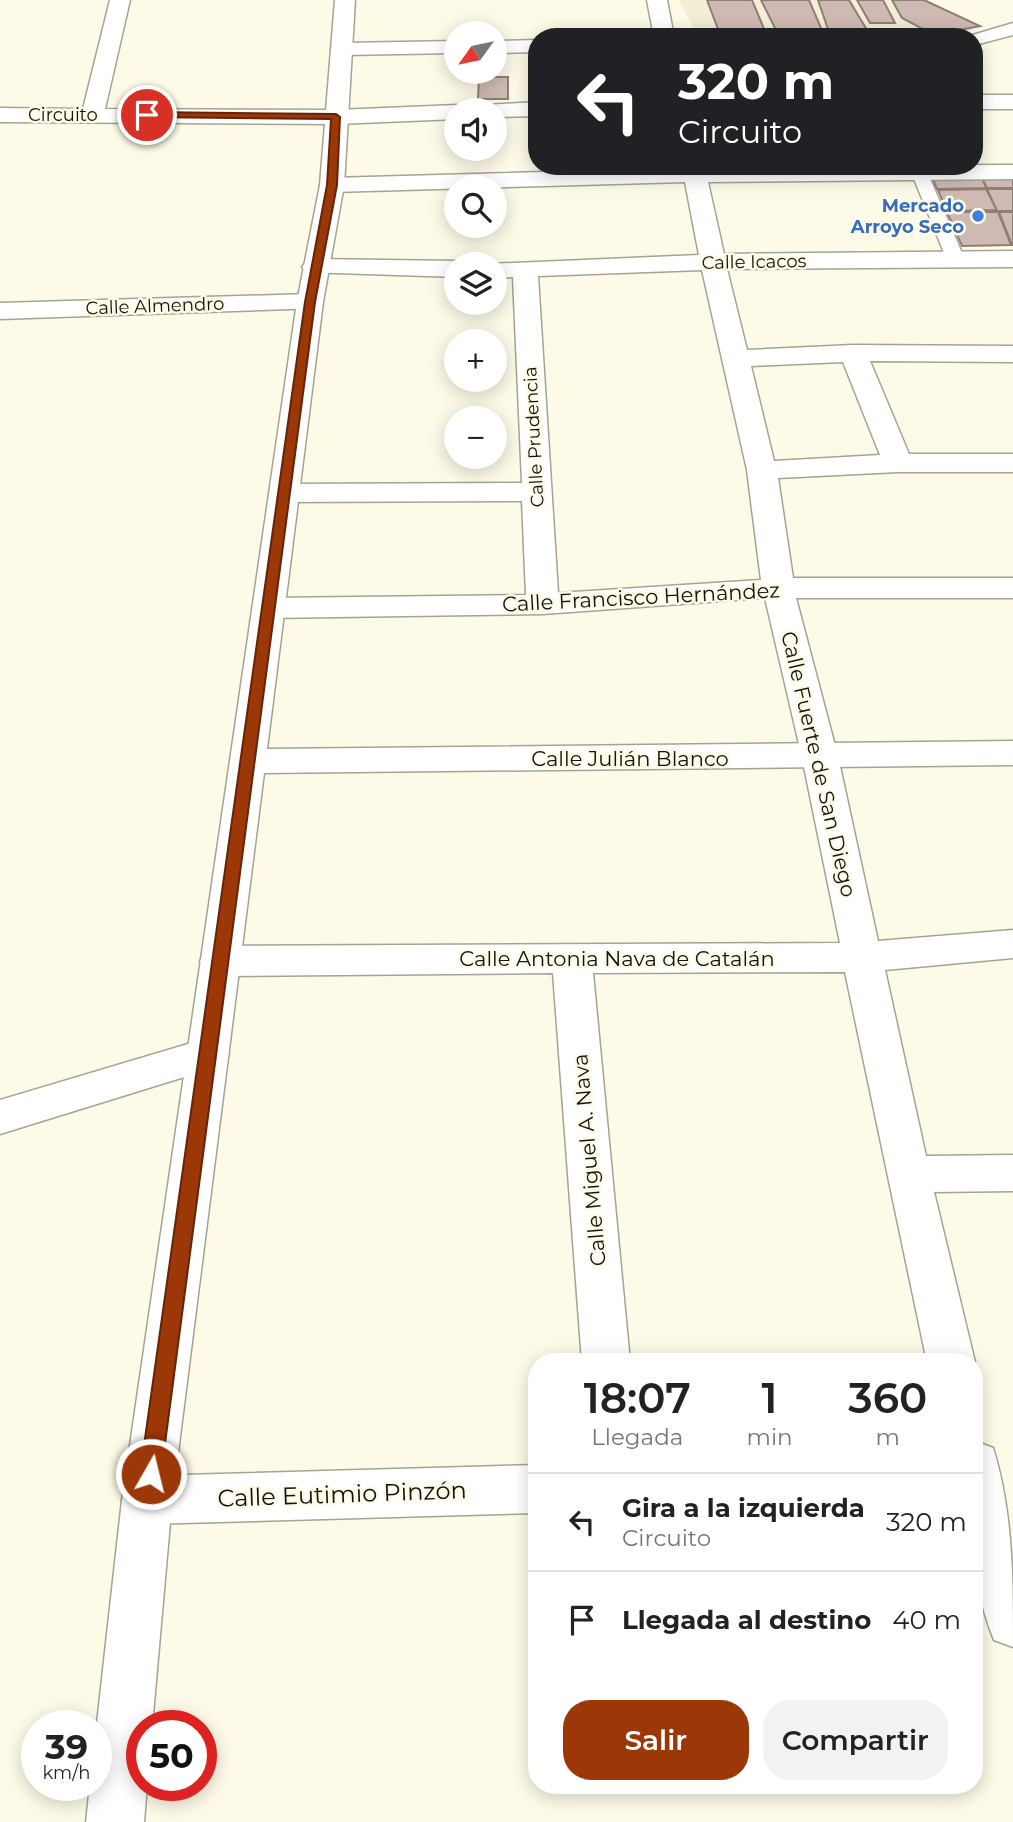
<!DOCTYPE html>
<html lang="es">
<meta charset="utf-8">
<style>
:root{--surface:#fff;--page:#f2f2f2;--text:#222;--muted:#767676;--line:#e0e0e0;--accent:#9c3707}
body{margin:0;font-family:Montserrat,sans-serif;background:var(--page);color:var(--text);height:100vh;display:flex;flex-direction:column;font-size:26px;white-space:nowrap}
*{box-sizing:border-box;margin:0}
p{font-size:23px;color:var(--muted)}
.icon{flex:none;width:38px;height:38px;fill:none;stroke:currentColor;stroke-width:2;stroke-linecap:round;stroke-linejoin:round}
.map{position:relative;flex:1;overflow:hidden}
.sheet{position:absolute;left:528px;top:1353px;width:455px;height:441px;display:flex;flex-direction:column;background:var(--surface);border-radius:28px;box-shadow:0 4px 18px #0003}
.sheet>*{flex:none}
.hud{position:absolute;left:528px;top:28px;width:455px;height:147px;border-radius:28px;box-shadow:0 4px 18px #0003;background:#202124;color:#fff;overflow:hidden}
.needle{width:46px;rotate:237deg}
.buttons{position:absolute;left:444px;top:21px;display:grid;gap:14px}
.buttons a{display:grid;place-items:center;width:63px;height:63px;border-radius:50%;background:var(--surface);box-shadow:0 4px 18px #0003;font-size:35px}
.speed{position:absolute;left:21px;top:1710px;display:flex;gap:14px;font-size:35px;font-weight:700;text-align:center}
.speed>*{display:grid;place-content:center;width:91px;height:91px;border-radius:50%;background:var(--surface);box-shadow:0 4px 18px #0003;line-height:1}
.speed small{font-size:18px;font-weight:400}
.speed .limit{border:10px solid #d22;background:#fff;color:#111}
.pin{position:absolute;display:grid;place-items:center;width:60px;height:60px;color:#fff;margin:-30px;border:4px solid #fff;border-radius:50%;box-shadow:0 2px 7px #0007}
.me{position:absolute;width:77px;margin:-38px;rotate:8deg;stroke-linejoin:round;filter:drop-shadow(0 0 5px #0008)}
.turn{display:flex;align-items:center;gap:24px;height:147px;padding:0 35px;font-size:32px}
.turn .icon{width:91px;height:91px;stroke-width:2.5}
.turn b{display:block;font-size:49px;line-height:60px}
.eta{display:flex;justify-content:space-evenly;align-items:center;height:119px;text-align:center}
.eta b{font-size:42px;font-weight:600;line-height:49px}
.cta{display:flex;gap:14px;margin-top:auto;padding:14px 35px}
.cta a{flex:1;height:80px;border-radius:28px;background:var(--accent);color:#fff;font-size:28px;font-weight:600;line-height:80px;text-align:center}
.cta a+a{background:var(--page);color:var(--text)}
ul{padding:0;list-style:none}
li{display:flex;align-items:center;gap:21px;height:98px;padding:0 35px;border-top:2px solid var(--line)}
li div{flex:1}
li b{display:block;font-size:26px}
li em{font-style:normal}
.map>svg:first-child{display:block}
.built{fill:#f3eed4}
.building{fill:#cebab2;stroke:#907e76;stroke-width:2}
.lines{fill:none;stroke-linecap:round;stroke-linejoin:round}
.lane-casing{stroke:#a6a392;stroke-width:3}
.street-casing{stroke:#a6a392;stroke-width:3}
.secondary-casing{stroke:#a6a392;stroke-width:3}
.lane{fill:#fff;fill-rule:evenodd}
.street{fill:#fff;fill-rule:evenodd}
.secondary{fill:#fff;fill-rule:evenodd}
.route{fill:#9c3707;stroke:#652405;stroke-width:2}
.shop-dot{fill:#3f7fe0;stroke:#fdfae7;stroke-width:2.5}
.labels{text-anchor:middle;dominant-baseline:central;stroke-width:5;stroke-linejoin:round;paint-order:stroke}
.far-street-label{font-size:18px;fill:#14130d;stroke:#fdfae7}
.far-shop-label{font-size:18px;font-weight:bold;fill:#366cbe;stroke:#fdfae7;text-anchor:end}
.street-label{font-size:21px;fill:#14130d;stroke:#fdfae7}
.near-street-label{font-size:24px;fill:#14130d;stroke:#fdfae7}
</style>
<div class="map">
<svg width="1013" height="1822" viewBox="0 0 1013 1822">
<rect width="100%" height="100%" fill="#fdfae7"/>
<polygon class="built" points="679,0 928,0 974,29 939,37 698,37"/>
<g class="building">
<polygon points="707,0 752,0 767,36 721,37"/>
<polygon points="761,0 809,0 824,35 779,36"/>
<polygon points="818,0 849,0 870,35 830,35"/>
<polygon points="857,0 883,0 895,23 870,23"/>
<polygon points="892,0 924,0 980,26 934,35 902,18"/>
<polygon points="479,77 508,77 508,99 478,99"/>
<polygon points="932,178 982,178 986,188 937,189"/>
<polygon points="982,178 1013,178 1013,188 987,188"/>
<polygon points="986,189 997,210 947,211 938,190"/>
<polygon points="987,189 1013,189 1013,211 997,211"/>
<polygon points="947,212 998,212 1011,245 962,246"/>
<polygon points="999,212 1013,212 1013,245 1012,245"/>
</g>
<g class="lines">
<g class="lane-casing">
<polygon id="lane" points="920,169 928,174 965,260 962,264 956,265 947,260 912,174"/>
</g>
<g class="street-casing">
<g id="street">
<polygon points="110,0 130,0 105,109 336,110 457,105 467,110 457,110 457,119 336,124 0,122 0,108 83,109"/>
<polygon points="647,0 667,0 674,37 654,37"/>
<polygon points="1013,23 1013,35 975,45 975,37 966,37"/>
<polygon points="537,40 537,52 495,53 495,41"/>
<polygon points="457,41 457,53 343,55 336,53 333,49 336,45 343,43"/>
<rect x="975" y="95" width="38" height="14"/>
<polygon points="537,102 537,116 495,117 495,110 484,110 487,105"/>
<path d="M1013,165V179L708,182L724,254L1013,251V267L727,269L747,350L853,345L1013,346V362L870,361L909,454H1013V472H898L778,478L793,578H1013V598H796L838,757L878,941L1013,930V958L885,970L926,1156L1013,1155V1191L934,1192L975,1362H927L845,972L593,973L630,1362H582L553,973L220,976L206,971L200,961L206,951L220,946L840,943L802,757L765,598L543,614L268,618L257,615L252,608L257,601L268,598L526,595L522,501L284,502L273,499L269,493L273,487L284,484L522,483L513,277L495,278V264H488L699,255L685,182L332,192L324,190L320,185L324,180L332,178L682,168L681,166ZM702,270L747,470L761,580L558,593L538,276ZM843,362L880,455L774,461L751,366Z"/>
<polygon points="315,259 457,261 466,264 457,264 457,277 306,272 302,267 306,262"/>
<polygon points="310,294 319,296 323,302 319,308 0,319 0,303"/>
<polygon points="208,1038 223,1043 229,1054 223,1065 0,1134 0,1100"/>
<path d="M975,1441L993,1448C1013,1511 1013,1579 1013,1647L994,1640C968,1578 972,1506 975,1441Z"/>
<polygon points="537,1465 537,1513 147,1524 129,1517 122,1500 129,1483 147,1476"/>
</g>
</g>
<g class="secondary-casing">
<polygon id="secondary" points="335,0 355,0 344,185 323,302 267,749 1013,741 1013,765 264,773 172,1500 152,1726 142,1726 142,1785 147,1785 144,1822 86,1822 90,1785 96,1785 96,1732 122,1500 297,302 320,185"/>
</g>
<use href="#lane" class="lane"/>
<use href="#street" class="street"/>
<use href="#secondary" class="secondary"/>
</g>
<polygon class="route" points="147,112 336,114 340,117 337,185 315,302 161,1474 158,1481 151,1484 143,1481 140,1474 305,302 327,185 331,119 144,117 142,115"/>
<circle class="shop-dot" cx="978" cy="216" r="7"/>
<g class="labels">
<g class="far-street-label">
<text x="63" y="115">Circuito</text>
<text transform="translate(754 262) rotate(-1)">Calle Icacos</text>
<text transform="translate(155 306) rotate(-2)">Calle Almendro</text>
<text transform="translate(534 437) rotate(-93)">Calle Prudencia</text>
</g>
<g class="far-shop-label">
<text x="964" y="206">Mercado<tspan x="964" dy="21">Arroyo Seco</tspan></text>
</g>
<g class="street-label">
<text transform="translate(641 597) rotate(-3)">Calle Francisco Hernández</text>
<text x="630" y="758">Calle Julián Blanco</text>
<text transform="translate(819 764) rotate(77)">Calle Fuerte de San Diego</text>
<text x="617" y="958">Calle Antonia Nava de Catalán</text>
<text transform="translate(589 1160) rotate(-95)">Calle Miguel A. Nava</text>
</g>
<g class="near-street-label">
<text transform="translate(342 1494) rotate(-2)">Calle Eutimio Pinzón</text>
</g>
</g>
</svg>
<div class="buttons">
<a><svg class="needle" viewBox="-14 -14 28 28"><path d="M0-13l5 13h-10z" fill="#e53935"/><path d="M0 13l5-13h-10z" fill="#767676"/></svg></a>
<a><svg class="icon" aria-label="sound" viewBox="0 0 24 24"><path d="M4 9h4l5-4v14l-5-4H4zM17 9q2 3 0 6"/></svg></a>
<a><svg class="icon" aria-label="search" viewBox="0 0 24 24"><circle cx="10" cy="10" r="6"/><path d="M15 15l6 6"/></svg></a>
<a><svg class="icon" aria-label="layers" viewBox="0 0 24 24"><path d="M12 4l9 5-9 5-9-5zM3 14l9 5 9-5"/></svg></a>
<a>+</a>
<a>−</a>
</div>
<div class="speed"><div>39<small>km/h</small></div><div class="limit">50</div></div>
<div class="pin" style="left:147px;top:115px;background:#d93025"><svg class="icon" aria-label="arrive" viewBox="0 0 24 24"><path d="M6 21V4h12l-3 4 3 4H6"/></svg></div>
<svg class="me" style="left:151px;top:1474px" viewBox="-20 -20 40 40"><circle r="17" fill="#9c3707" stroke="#fff" stroke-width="3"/><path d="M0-11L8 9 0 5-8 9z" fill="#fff"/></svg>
<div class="hud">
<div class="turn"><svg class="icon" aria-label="left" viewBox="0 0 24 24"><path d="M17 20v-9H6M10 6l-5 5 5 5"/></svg><div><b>320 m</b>Circuito</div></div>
</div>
<section class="sheet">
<div class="eta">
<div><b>18:07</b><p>Llegada</p></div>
<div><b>1</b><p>min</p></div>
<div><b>360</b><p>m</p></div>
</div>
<ul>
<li><svg class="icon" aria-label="left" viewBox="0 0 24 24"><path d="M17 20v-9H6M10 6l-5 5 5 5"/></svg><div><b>Gira a la izquierda</b><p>Circuito</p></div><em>320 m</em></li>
<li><svg class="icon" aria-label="arrive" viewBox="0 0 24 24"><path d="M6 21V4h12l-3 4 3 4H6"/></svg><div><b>Llegada al destino</b></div><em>40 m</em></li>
</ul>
<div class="cta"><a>Salir</a><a>Compartir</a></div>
</section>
</div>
